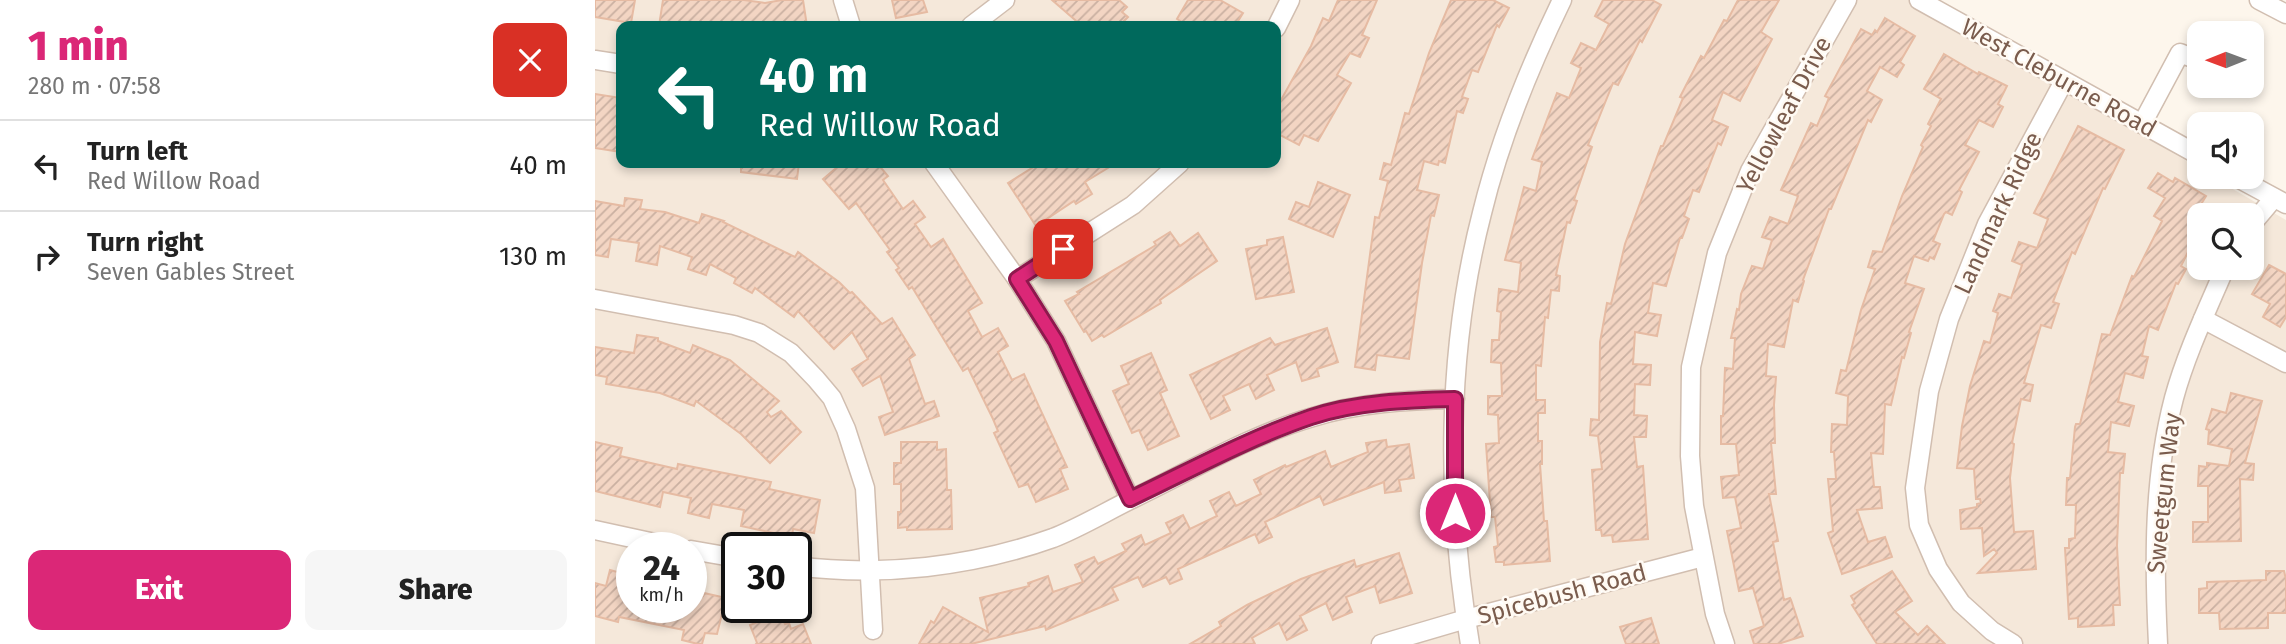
<!DOCTYPE html>
<meta charset="utf-8">
<style>
:root{--surface:#fff;--page:#f6f6f6;--text:#222;--muted:#767676;--line:#e0e0e0;--accent:#db2777}
body{margin:0;font-family:"Fira Sans",sans-serif;background:var(--page);color:var(--text);height:100vh;display:flex;flex-direction:column;font-size:26px;white-space:nowrap}
*{box-sizing:border-box;margin:0}
p{font-size:23px;color:var(--muted)}
.icon{flex:none;width:38px;height:38px;fill:none;stroke:currentColor;stroke-width:2;stroke-linecap:round;stroke-linejoin:round}
.map{position:relative;flex:1;overflow:hidden}
.details{display:flex;flex-direction:column;background:var(--surface);width:595px}
.details>*{flex:none}
.hud{position:absolute;left:21px;top:21px;width:665px;height:147px;border-radius:14px;box-shadow:0 4px 10px #0003;background:#00695c;color:#fff;overflow:hidden}
.needle{width:46px;rotate:269deg}
.tools{position:absolute;left:1592px;top:21px;display:grid;gap:14px}
.tools a{display:grid;place-items:center;width:77px;height:77px;border-radius:14px;background:var(--surface);box-shadow:0 4px 10px #0003;font-size:35px}
.speed{position:absolute;left:21px;top:532px;display:flex;gap:14px;font-size:35px;font-weight:700;text-align:center}
.speed>*{display:grid;place-content:center;width:91px;height:91px;border-radius:50%;background:var(--surface);box-shadow:0 4px 10px #0003;line-height:1}
.speed small{font-size:18px;font-weight:400}
.speed .limit{border:4px solid #111;border-radius:10px;background:#fff;color:#111}
.pin{position:absolute;display:grid;place-items:center;width:60px;height:60px;color:#fff;margin:-30px;border-radius:14px;box-shadow:0 4px 10px #0006}
.me{position:absolute;width:77px;margin:-38px;rotate:0deg;stroke-linejoin:round;filter:drop-shadow(0 0 5px #0008)}
.turn{display:flex;align-items:center;gap:24px;height:147px;padding:0 28px;font-size:32px}
.turn .icon{width:91px;height:91px;stroke-width:2.5}
.turn b{display:block;font-size:49px;line-height:60px}
.round{display:grid;place-items:center;flex:none;width:74px;height:74px;border-radius:14px;background:var(--page)}
.head{display:flex;align-items:center;justify-content:space-between;height:119px;padding:0 28px}
h1{font-size:42px;font-weight:800;line-height:52px;color:var(--accent)}
.cta{display:flex;gap:14px;margin-top:auto;padding:14px 28px}
.cta a{flex:1;height:80px;border-radius:14px;background:var(--accent);color:#fff;font-size:28px;font-weight:800;line-height:80px;text-align:center}
.cta a+a{background:var(--page);color:var(--text)}
ul{padding:0;list-style:none}
li{display:flex;align-items:center;gap:21px;height:91px;padding:0 28px;border-top:2px solid var(--line)}
li div{flex:1}
li b{display:block;font-size:26px}
li em{font-style:normal}
main{display:flex;flex:1;min-height:0}
.map>svg:first-child{display:block}
.residential{fill:#f5e8da;fill-rule:evenodd}
.building{fill:url(#building-hatch);stroke:#e6bba3;stroke-width:2}
.lines{fill:none;stroke-linecap:round;stroke-linejoin:round}
.minor-casing{stroke:#d1beb0;stroke-width:21}
.minor{stroke:#fff;stroke-width:18}
.route-casing{stroke:#8e194d;stroke-width:18}
.route{stroke:#db2777;stroke-width:12}
.labels{text-anchor:middle;dominant-baseline:central;stroke-width:5;stroke-linejoin:round;paint-order:stroke}
.street-label{font-size:24px;fill:#7a5c4d;stroke:#fffaf3}
</style>
<main>
<section class="details">
<div class="head"><div><h1>1 min</h1><p>280 m · 07:58</p></div><a class="round" style="background:#d93025;color:#fff"><svg class="icon" aria-label="close" viewBox="0 0 24 24"><path d="M6 6l12 12M18 6L6 18"/></svg></a></div>
<ul>
<li><svg class="icon" aria-label="left" viewBox="0 0 24 24"><path d="M17 20v-9H6M10 6l-5 5 5 5"/></svg><div><b>Turn left</b><p>Red Willow Road</p></div><em>40 m</em></li>
<li><svg class="icon" aria-label="right" viewBox="0 0 24 24"><path d="M7 20v-9h11M14 6l5 5-5 5"/></svg><div><b>Turn right</b><p>Seven Gables Street</p></div><em>130 m</em></li>
</ul>
<div class="cta"><a>Exit</a><a>Share</a></div>
</section>
<div class="map">
<svg width="1691" height="644" viewBox="0 0 1691 644">
<defs>
<pattern id="building-hatch" width="6" height="6" patternUnits="userSpaceOnUse" patternTransform="scale(1.75)"><rect width="6" height="6" fill="#f3d5c3"/><path d="M-1 1l2-2M0 6l6-6M5 7l2-2" fill="none" stroke="#cab0a1"/></pattern>
</defs>
<rect width="100%" height="100%" fill="#fdf6ec"/>
<path class="residential" d="M0,0H1318L1605,169V177H1617L1691,220V644H0ZM26,26H681V163H26ZM1605,215H1657V268H1605ZM37,548H96V607H37ZM142,548H201V607H142Z"/>
<g class="building">
<polygon points="0,0 40,0 36,23 0,17"/>
<polygon points="68,0 149,0 170,3 187,0 208,0 212,26 64,26"/>
<polygon points="297,0 328,0 332,12 301,18"/>
<polygon points="457,0 524,0 532,7 527,12 533,17 524,26 487,26"/>
<polygon points="593,0 625,0 648,13 640,26 594,26 582,19"/>
<polygon points="743,0 782,0 767,35 774,38 765,57 755,53 742,75 756,83 723,141 709,135 704,145 681,133 681,109 716,46 728,18 734,21"/>
<polygon points="856,0 898,0 914,8 904,27 902,25 883,72 877,70 867,97 873,99 868,113 862,111 850,163 844,161 843,165 829,161 822,190 844,195 839,216 836,215 827,263 814,359 782,355 780,370 760,367 780,217 784,218 793,181 785,179 789,163 796,165 810,113 814,114 834,53"/>
<polygon points="1008,0 1057,0 1066,5 1047,42 1045,40 1023,85 1018,83 993,145 997,147 979,200 982,201 975,223 972,222 961,275 965,276 964,291 956,290 953,318 950,317 946,366 941,365 941,400 950,400 950,413 943,413 943,441 947,441 947,464 945,464 949,521 952,521 955,561 909,565 909,562 901,562 899,547 903,546 900,517 896,517 891,444 904,443 903,415 893,414 893,396 907,396 906,363 896,362 897,340 904,340 906,312 902,311 904,289 923,292 926,263 910,260 929,187 941,191 947,162 937,159 962,93 974,98 986,68 976,63 986,43 1001,50 1014,24 1000,16"/>
<polygon points="1143,0 1184,0 1166,32 1177,39 1145,101 1128,92 1117,120 1133,127 1126,145 1123,143 1104,192 1098,190 1089,216 1094,219 1087,238 1085,238 1071,286 1058,283 1053,313 1066,315 1062,336 1040,332 1038,364 1056,365 1055,385 1040,384 1039,415 1052,416 1051,437 1039,437 1042,467 1048,466 1053,539 1018,542 1017,535 1007,536 1006,530 1001,530 997,470 1007,469 1003,436 995,435 996,419 1004,420 1005,342 1012,303 1016,304 1030,244 1066,146 1068,146 1088,98 1085,97 1106,56 1109,58 1129,20 1132,21"/>
<polygon points="1290,18 1320,36 1305,62 1309,65 1302,77 1285,67 1272,91 1287,100 1276,122 1273,120 1236,209 1234,209 1208,280 1209,281 1203,302 1198,300 1189,347 1173,344 1171,376 1181,377 1179,405 1180,443 1176,443 1181,494 1174,494 1183,541 1178,542 1189,600 1195,598 1196,600 1208,636 1183,644 1159,644 1155,631 1169,626 1158,588 1144,591 1132,531 1146,528 1140,497 1128,498 1126,477 1144,475 1141,444 1126,444 1126,416 1128,416 1130,368 1138,369 1140,338 1136,338 1142,309 1144,310 1146,294 1157,266 1168,269 1177,240 1167,237 1175,217 1193,224 1203,196 1186,190 1216,123 1222,126 1234,98 1230,96 1266,29 1277,35 1280,30 1282,32"/>
<polygon points="1349,54 1383,74 1384,72 1412,86 1403,104 1408,107 1398,127 1384,120 1370,145 1384,152 1364,190 1367,192 1357,215 1351,212 1349,214 1338,241 1345,244 1339,259 1335,257 1333,261 1319,256 1310,283 1329,289 1314,332 1316,333 1309,358 1307,357 1296,405 1290,404 1288,454 1276,453 1279,487 1285,487 1287,508 1262,510 1273,542 1290,537 1297,557 1247,574 1233,533 1238,531 1233,479 1241,479 1239,452 1236,452 1237,424 1252,425 1253,396 1241,393 1246,370 1251,371 1266,310 1280,269 1273,267 1278,251 1287,252 1307,196 1328,147 1326,145 1336,126 1333,124 1346,99 1329,89"/>
<polygon points="0,94 26,98 26,152 0,148"/>
<polygon points="1483,126 1529,150 1510,189 1508,188 1480,254 1477,252 1458,302 1464,304 1456,328 1446,325 1429,383 1438,385 1435,401 1426,399 1417,443 1419,444 1415,478 1419,532 1438,531 1441,569 1383,573 1402,553 1399,549 1389,556 1387,528 1366,529 1365,510 1382,507 1382,504 1386,503 1385,499 1381,499 1379,469 1362,468 1367,426 1375,386 1389,341 1395,343 1403,313 1398,311 1404,294 1416,298 1427,265 1417,261 1424,242 1442,248 1453,219 1439,213"/>
<polygon points="146,163 204,163 202,179 146,172"/>
<polygon points="247,163 282,163 293,176 288,180 308,209 318,201 330,217 320,224 336,247 348,239 387,303 373,311 387,337 403,328 413,346 403,352 417,380 429,374 472,467 465,469 473,489 441,502 433,484 424,487 399,433 403,431 398,419 373,368 368,371 317,287 314,289 301,270 304,268 292,252 295,250 261,203 254,209 228,179"/>
<polygon points="445,163 521,163 490,182 497,194 481,204 479,201 441,226 413,183"/>
<polygon points="1563,173 1578,182 1580,178 1611,196 1605,206 1605,243 1599,240 1586,266 1591,269 1583,284 1581,283 1563,330 1554,326 1547,356 1553,357 1548,378 1530,373 1523,402 1539,406 1534,426 1516,422 1513,452 1530,454 1528,473 1525,473 1522,546 1525,605 1518,605 1519,625 1483,627 1483,618 1474,619 1470,548 1474,548 1474,539 1480,538 1481,505 1471,505 1472,478 1475,478 1480,427 1481,424 1485,424 1507,334 1515,335 1537,276 1539,277 1567,221 1559,216 1570,198 1553,188"/>
<polygon points="723,182 755,195 738,237 694,219 701,202 714,207"/>
<polygon points="30,198 47,200 45,209 70,212 104,223 107,214 129,221 128,222 200,257 203,252 244,282 255,293 257,292 287,324 297,318 320,355 314,359 330,404 339,401 344,416 290,435 284,417 298,412 285,376 268,386 257,369 273,359 257,332 239,349 203,311 199,317 160,288 157,293 139,283 141,278 115,264 111,275 93,269 97,257 65,246 62,265 41,261 44,243 16,239 13,257 0,255 0,201 29,206"/>
<polygon points="575,232 585,246 603,233 622,261 565,300 566,303 509,337 507,335 497,341 491,331 489,332 470,301 484,294 482,292 561,245 559,242"/>
<polygon points="688,237 699,292 661,299 651,249 672,245 672,240"/>
<polygon points="1674,265 1691,274 1691,317 1685,327 1668,317 1675,304 1657,294"/>
<polygon points="732,328 743,362 722,369 724,376 707,381 701,362 672,375 679,390 661,399 654,384 628,396 635,410 616,419 595,375 675,338 680,345"/>
<polygon points="42,335 63,338 63,341 95,353 98,345 135,360 184,401 172,412 176,417 186,411 206,432 175,463 146,434 101,401 99,406 65,393 11,384 12,377 0,375 0,347 39,353"/>
<polygon points="556,353 572,390 565,393 584,436 553,450 544,430 537,433 518,391 534,384 526,366"/>
<polygon points="1636,393 1667,401 1650,463 1659,464 1658,480 1645,479 1646,541 1598,542 1598,522 1613,522 1613,486 1603,486 1604,466 1612,467 1612,463 1634,466 1637,449 1613,444 1614,430 1611,429 1617,409 1631,413"/>
<polygon points="791,440 792,447 814,444 819,478 804,480 806,491 790,493 789,482 729,505 725,496 670,522 677,537 664,543 660,534 636,545 583,569 587,579 575,584 571,577 548,587 543,577 517,588 523,600 451,630 450,626 376,644 324,644 336,621 339,623 348,607 393,632 385,598 434,586 433,583 453,576 458,592 488,582 480,565 499,557 503,564 531,551 527,544 546,535 550,545 576,533 571,523 588,515 595,529 622,516 615,501 634,492 641,506 666,494 659,480 690,465 691,467 730,451 736,467 773,452 771,443"/>
<polygon points="0,442 27,448 25,456 82,469 83,464 176,482 174,489 225,500 219,533 198,529 197,537 146,526 149,510 117,504 114,518 93,513 96,498 68,492 65,507 0,491"/>
<polygon points="306,442 342,442 342,450 351,449 352,490 356,490 357,529 312,530 312,527 303,528 303,512 306,512 306,484 299,484 299,463 306,463"/>
<polygon points="804,553 817,593 785,603 780,586 751,597 757,612 738,620 731,603 705,616 712,630 692,640 684,623 657,638 660,644 595,644 626,626 624,622 652,605 706,579 759,560 761,567"/>
<polygon points="15,570 37,576 37,607 96,607 96,593 108,596 109,593 131,598 122,634 110,633 107,644 103,644 87,640 89,630 24,617 23,622 0,616 0,583 11,586"/>
<polygon points="1297,571 1317,601 1300,612 1323,635 1332,626 1350,644 1282,644 1257,605 1260,603 1256,596"/>
<polygon points="1671,571 1689,571 1691,579 1691,613 1673,613 1673,628 1625,629 1624,613 1604,613 1604,589 1612,588 1612,582 1671,580"/>
<polygon points="185,613 190,624 194,623 196,629 208,624 216,644 161,644 162,643 155,625"/>
<polygon points="1056,618 1064,644 1031,644 1025,627"/>
</g>
<g class="lines">
<g class="minor-casing">
<g id="minor">
<polyline points="248,0 256,26"/>
<polyline points="1324,0 1605,156"/>
<polyline points="1664,0 1691,14"/>
<polyline points="376,26 410,0"/>
<polyline points="681,28 695,0"/>
<polyline points="0,60 26,64"/>
<polyline points="1657,82 1658,82"/>
<polyline points="1547,124 1585,53 1605,61"/>
<polyline points="339,163 422,279 461,341 535,499"/>
<polyline points="1641,177 1691,204"/>
<polyline points="1657,224 1679,198"/>
<polyline points="422,279 538,205 585,163"/>
<polyline points="0,299 139,325 164,333 196,353 221,379 237,398 251,429 270,488 278,630"/>
<polyline points="1608,319 1691,363"/>
<polyline points="0,530 83,548"/>
<polyline points="96,550 142,558"/>
<path d="M201,566C287,577 377,567 458,538C486,527 512,511 539,498C597,470 656,435 718,417C763,403 813,400 860,399"/>
<polyline points="786,644 871,619 1108,557"/>
<path d="M875,644C851,503 851,352 887,213C905,139 934,68 967,0"/>
<polyline points="1130,644 1120,614 1099,506 1095,456 1096,367 1122,253 1155,171 1252,0"/>
<polyline points="1418,644 1397,631 1366,603 1343,569 1324,525 1320,488 1334,391 1354,319 1392,224 1469,81"/>
<path d="M1563,644C1559,562 1558,478 1579,398C1591,354 1612,310 1630,268"/>
</g>
</g>
<use href="#minor" class="minor"/>
</g>
<g class="lines">
<g class="route-casing">
<path id="route" d="M468,249L422,279L461,341L535,499C594,471 654,438 716,417C761,402 813,400 860,399V513"/>
</g>
<use href="#route" class="route"/>
</g>
<g class="labels">
<g class="street-label">
<text transform="translate(1464 78) rotate(29)">West Cleburne Road</text>
<text transform="translate(1189 115) rotate(-62)">Yellowleaf Drive</text>
<text transform="translate(1403 213) rotate(-65)">Landmark Ridge</text>
<text transform="translate(1569 493) rotate(-84)">Sweetgum Way</text>
<text transform="translate(967 594) rotate(-15)">Spicebush Road</text>
</g>
</g>
</svg>
<div class="tools">
<a><svg class="needle" viewBox="-14 -14 28 28"><path d="M0-13l5 13h-10z" fill="#e53935"/><path d="M0 13l5-13h-10z" fill="#767676"/></svg></a>
<a><svg class="icon" aria-label="sound" viewBox="0 0 24 24"><path d="M4 9h4l5-4v14l-5-4H4zM17 9q2 3 0 6"/></svg></a>
<a><svg class="icon" aria-label="search" viewBox="0 0 24 24"><circle cx="10" cy="10" r="6"/><path d="M15 15l6 6"/></svg></a>
</div>
<div class="speed"><div>24<small>km/h</small></div><div class="limit">30</div></div>
<div class="pin" style="left:468px;top:249px;background:#d93025"><svg class="icon" aria-label="arrive" viewBox="0 0 24 24"><path d="M6 21V4h12l-3 4 3 4H6"/></svg></div>
<svg class="me" style="left:860px;top:513px" viewBox="-20 -20 40 40"><circle r="17" fill="#db2777" stroke="#fff" stroke-width="3"/><path d="M0-11L8 9 0 5-8 9z" fill="#fff"/></svg>
<div class="hud">
<div class="turn"><svg class="icon" aria-label="left" viewBox="0 0 24 24"><path d="M17 20v-9H6M10 6l-5 5 5 5"/></svg><div><b>40 m</b>Red Willow Road</div></div>
</div>
</div>
</main>
